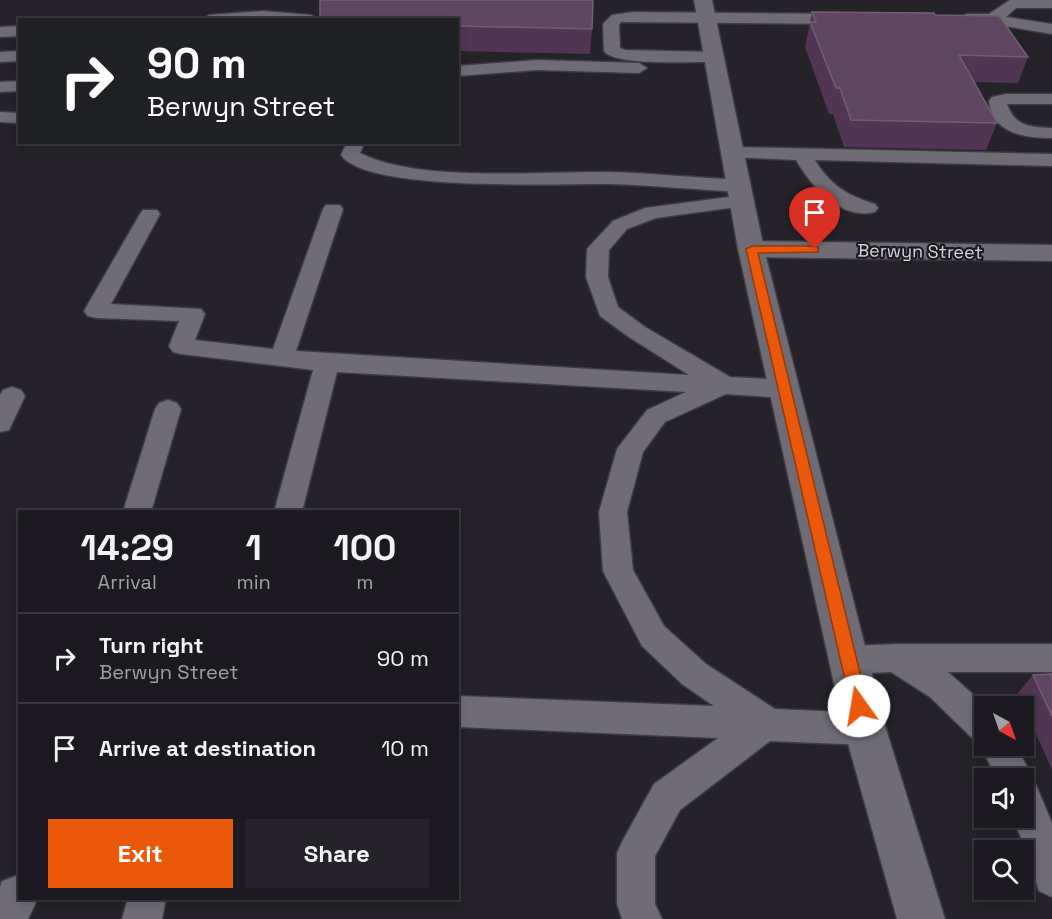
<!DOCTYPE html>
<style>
:root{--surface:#1c1a20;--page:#252329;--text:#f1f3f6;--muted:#a0a1a5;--line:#3a383e;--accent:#ea580c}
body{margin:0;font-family:"Space Grotesk",sans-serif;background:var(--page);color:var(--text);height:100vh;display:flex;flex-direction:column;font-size:22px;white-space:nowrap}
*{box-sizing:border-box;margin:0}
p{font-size:20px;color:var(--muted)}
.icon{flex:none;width:33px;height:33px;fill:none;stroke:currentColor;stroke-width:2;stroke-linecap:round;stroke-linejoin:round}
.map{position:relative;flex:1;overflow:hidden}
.details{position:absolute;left:18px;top:510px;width:441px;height:390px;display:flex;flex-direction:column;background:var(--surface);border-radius:0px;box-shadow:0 3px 9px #0003,0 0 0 2px var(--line)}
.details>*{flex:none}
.top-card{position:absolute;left:18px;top:18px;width:441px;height:126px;border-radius:0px;box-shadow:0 3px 9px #0003,0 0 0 2px var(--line);background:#202124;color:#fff;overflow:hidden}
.needle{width:39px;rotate:140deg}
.buttons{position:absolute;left:974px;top:696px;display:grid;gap:12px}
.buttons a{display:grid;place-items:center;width:60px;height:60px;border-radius:0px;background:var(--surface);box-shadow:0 3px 9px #0003,0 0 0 2px var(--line);font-size:30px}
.pin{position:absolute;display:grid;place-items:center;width:51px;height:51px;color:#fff;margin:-62px -26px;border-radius:50% 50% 50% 0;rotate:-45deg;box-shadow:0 0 6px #0007}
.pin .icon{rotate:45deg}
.me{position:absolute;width:66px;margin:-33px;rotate:347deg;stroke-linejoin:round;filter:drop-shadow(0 0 4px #0008)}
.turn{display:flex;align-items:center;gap:21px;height:126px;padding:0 30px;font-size:27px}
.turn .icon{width:78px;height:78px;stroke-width:2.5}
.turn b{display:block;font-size:42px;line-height:51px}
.eta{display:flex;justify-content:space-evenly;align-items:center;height:102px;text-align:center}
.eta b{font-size:36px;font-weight:600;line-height:42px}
.cta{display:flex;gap:12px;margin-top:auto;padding:12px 30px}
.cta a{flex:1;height:69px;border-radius:0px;background:var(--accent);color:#fff;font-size:24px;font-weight:600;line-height:69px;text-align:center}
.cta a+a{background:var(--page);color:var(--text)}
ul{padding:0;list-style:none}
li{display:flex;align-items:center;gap:18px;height:90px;padding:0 30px;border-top:2px solid var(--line)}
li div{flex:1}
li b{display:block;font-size:22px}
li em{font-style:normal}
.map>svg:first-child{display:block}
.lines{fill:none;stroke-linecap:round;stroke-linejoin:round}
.lane-casing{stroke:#3e3c42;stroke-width:3}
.street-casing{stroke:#3e3c42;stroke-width:3}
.secondary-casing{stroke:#3e3c42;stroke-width:3}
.lane{fill:#6f6c75;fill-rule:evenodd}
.street{fill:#6f6c75;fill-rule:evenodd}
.secondary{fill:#6f6c75;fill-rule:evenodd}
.wall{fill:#523555}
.building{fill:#604663;stroke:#735d76;stroke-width:1.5}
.route{fill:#ea580c;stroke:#983908;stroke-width:1.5}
.labels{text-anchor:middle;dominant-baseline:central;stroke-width:4.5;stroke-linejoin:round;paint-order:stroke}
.far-street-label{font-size:18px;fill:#d6d5da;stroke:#1c1920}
</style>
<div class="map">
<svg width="1052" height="919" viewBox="0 0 1052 919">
<rect width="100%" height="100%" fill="#25222a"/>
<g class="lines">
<g class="lane-casing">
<g id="lane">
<polygon points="1010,0 1052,0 1052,8 1016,8 1006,17 1052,24 1052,34 993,24 967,24 959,19 967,14 989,14"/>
<polygon points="263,11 311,15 318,20 202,20 209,15"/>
<path d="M633,12L848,14L856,19L848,24L621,22L619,25L620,48L625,50L715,52L723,57L715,62C693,61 616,67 604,51L603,24L612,15Z"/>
<polygon points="20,26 20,36 0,37 0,27"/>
<polygon points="20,51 20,61 0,62 0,52"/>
<polygon points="537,60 639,63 647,68 639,73 537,70 458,76 458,66"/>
<polygon points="20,81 20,91 0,92 0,82"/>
<path d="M1006,94H1052V104H1007C1015,127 1031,127 1052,128V138C1025,138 993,134 989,101L992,97Z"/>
<polygon points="0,112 20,113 20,123 0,122"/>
<path d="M347,142H365L360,153C419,183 541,171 609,172C653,173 697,178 741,180L748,182L751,186L748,190L741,192C697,190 653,185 609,184C561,183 367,193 341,155Z"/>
<path d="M734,147L1052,154V166L815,160C830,185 848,196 875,204L878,208L875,212C841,221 811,186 796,160L727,157L725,153L727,149Z"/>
<polygon points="744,195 751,197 754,201 751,205 656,218 627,229 609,250 608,277 618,307 645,327 730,377 786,380 795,383 799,389 795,395 786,398 726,394 665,422 643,452 627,512 633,570 664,626 706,664 775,709 865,713 877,718 882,729 877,740 865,745 770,741 680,810 655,856 655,904 662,919 622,919 617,904 617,853 623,840 654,784 718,738 458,727 458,696 714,706 682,684 642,646 603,571 599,512 617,449 647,410 686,392 337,372 302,512 274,512 313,370 181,354 173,352 169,346 179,321 96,318 88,316 84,311 140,214 143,210 157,210 160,214 111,304 201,309 205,314 195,340 273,349 323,209 326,205 340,205 343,209 296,351 689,375 629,337 600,316 586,277 587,249 613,221 645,208"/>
<polygon points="12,387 21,390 25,396 9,430 0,432 0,395 3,390"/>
<polygon points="168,400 177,403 181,409 151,512 123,512 155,409 159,403"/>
<polygon points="899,644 1052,644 1052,672 948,672 986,706 984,706 984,746 1016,746 1033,778 1031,783 1036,785 1052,823 1052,897 1039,891 1026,850 1013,818 1023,818 1023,778 996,778 981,746 982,742 972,738 930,697 891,672 849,674 838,670 833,660 838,650 849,646"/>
<polygon points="16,876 20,876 20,898 38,898 28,919 0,919 0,887 2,881"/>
<polygon points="128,898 166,898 162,919 122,919"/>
</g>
</g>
<g class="street-casing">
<polygon id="street" points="751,241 1052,245 1052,261 751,257 742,255 738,249 742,243"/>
</g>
<g class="secondary-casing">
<polygon id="secondary" points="694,0 712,0 764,249 886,729 945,919 897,919 844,729 738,249"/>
</g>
<use href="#lane" class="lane"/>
<use href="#street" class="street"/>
<use href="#secondary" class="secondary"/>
</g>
<g class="wall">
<polygon points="812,12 935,15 1028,57 1018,83 973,82 997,123 986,150 844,147 833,114 829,114 805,47"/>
<polygon points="458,20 592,29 590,54 458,51"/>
<polygon points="1052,674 1052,770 1018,693 1033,675"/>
</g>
<g class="building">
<polygon points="320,0 593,0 592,29 458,26 458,20 320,20"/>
<polygon points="812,12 934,13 935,15 999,16 1028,57 959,55 997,123 851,120 840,88 836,88 810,22 816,22"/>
<polygon points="1052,674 1052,716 1033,675"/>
</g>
<polygon class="route" points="815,246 818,247 818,252 758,253 868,706 865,711 859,713 853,711 851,706 746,249 752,246"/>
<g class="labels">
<g class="far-street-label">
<text transform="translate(920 251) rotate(1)">Berwyn Street</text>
</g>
</g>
</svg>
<div class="buttons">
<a><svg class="needle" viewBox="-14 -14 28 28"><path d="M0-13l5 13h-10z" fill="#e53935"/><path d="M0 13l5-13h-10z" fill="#a0a1a5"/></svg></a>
<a><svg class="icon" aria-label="sound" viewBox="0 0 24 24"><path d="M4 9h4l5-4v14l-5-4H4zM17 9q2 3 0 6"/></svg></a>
<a><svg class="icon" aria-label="search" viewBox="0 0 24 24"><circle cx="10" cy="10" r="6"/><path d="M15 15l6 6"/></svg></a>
</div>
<div class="pin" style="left:815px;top:249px;background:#d93025"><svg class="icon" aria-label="arrive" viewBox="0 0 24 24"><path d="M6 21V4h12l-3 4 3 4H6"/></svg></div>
<svg class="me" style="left:859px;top:706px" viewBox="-20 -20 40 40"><circle r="19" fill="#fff"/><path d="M0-13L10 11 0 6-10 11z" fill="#ea580c"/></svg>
<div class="top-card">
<div class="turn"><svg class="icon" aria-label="right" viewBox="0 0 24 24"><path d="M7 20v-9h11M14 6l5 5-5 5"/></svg><div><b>90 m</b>Berwyn Street</div></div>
</div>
<section class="details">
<div class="eta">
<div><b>14:29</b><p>Arrival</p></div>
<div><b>1</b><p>min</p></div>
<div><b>100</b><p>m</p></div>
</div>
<ul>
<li><svg class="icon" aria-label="right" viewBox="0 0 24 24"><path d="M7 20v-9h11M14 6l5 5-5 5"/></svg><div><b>Turn right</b><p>Berwyn Street</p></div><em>90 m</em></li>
<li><svg class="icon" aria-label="arrive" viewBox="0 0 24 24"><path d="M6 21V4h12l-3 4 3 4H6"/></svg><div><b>Arrive at destination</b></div><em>10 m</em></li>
</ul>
<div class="cta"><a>Exit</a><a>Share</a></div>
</section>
</div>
